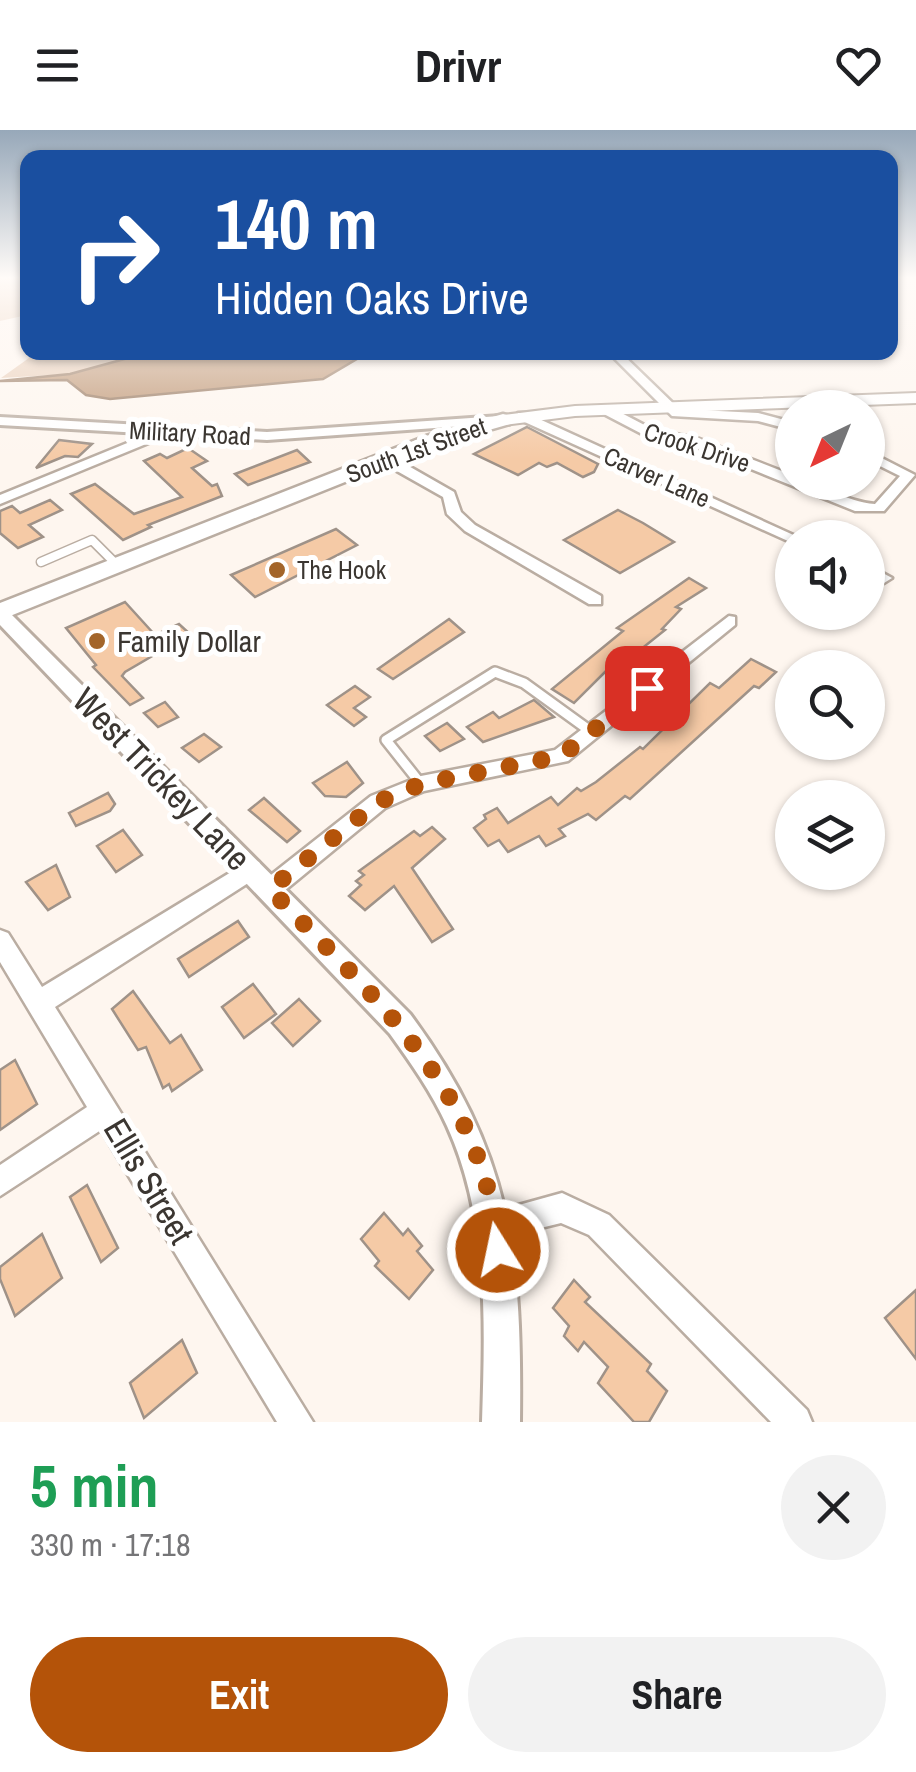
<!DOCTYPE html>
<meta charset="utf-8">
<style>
:root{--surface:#fff;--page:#f2f2f2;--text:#202124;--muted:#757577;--accent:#b45309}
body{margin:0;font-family:"Archivo Narrow",sans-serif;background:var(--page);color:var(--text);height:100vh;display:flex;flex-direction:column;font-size:38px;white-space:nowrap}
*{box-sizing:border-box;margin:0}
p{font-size:32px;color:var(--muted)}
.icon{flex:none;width:55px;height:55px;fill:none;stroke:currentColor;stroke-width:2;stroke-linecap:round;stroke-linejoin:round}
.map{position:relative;height:1292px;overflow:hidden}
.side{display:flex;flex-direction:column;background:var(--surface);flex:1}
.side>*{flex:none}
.banner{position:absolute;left:20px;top:20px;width:878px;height:210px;border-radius:20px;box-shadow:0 2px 8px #0004;background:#1a4fa0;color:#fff;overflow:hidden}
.needle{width:65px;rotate:223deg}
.buttons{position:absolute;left:775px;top:260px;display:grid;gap:20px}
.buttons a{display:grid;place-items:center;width:110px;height:110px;border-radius:50%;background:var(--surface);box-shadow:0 2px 8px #0004;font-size:50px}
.pin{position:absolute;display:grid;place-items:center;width:85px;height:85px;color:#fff;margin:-42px;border-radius:20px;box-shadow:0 5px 15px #0006}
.me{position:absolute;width:110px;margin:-55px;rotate:350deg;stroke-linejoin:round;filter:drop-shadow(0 0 8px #0008)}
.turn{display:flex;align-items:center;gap:35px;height:210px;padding:0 30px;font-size:45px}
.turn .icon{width:130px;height:130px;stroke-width:2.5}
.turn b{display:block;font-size:70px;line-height:85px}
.round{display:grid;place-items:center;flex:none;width:105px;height:105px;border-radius:52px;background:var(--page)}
.summary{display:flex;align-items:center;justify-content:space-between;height:170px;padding:0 30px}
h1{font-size:60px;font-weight:700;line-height:75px;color:#1e9e55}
.primary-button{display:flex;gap:20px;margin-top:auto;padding:20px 30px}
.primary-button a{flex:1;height:115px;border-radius:60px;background:var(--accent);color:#fff;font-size:40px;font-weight:700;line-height:115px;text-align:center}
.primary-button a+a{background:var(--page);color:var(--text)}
header{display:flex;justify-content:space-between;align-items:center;height:130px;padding:0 30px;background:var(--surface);font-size:45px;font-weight:700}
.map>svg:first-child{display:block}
.green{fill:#e8cdb7}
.water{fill:#be9573;stroke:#97785f;stroke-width:2.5}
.building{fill:#f5caa6;stroke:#9f9288;stroke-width:2.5}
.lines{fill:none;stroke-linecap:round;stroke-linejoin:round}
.service-far1-casing{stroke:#baada2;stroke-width:11}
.service-casing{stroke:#baada2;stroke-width:14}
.minor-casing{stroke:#baada2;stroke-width:5}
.tertiary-casing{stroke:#baada2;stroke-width:6}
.secondary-casing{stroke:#baada2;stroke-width:4}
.primary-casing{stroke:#baada2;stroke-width:5}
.service-far1{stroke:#fff;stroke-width:8}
.service{stroke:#fff;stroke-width:9}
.minor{fill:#fff;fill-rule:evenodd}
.tertiary{fill:#fff;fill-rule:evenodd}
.secondary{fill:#fff;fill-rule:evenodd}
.primary{fill:#fff;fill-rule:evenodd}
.route{stroke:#b45309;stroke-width:18;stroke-dasharray:0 32.4}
.poi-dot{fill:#a3652a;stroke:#fff;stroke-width:4}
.labels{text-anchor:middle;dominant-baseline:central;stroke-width:10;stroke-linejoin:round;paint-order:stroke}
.far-street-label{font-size:25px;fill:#3b3631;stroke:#fff}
.far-poi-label{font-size:25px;fill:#3b3631;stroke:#fff;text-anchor:start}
.poi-label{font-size:30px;fill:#3b3631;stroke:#fff;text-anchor:start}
.near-street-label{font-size:35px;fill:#3b3631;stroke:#fff}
</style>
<header><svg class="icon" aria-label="menu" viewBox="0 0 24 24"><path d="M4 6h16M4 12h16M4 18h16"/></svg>Drivr<svg class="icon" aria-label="heart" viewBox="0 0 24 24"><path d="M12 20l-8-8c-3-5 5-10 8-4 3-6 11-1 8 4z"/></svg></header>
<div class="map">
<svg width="916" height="1292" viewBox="0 0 916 1292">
<rect width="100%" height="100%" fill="#fef6ef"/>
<g class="green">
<polygon points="0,149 27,149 27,185 0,191"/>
<polygon points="36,223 150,223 70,244 1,248"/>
</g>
<polygon class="water" points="150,222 367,222 367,223 323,249 110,269 86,265 67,250 0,251 70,244"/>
<g class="building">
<polygon points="527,297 598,334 594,342 583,347 557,333 547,337 539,333 518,345 474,324"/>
<polygon points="59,310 92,314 78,327 65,326 36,338"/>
<polygon points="188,318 207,331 192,338 212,356 217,354 222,366 148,395 151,397 123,410 71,364 95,354 134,384 182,367 144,331 160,324 167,328"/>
<polygon points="297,320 310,332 248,355 235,344"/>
<polygon points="50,370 62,380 29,395 43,407 18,418 0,403 0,381 12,376 20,383"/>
<polygon points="618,380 643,393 674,412 620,443 564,410"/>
<polygon points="336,399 357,415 255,467 231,445"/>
<polygon points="689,448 706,458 676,477 681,479 662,499 665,500 610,544 606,541 574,573 552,559 623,501 617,498"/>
<polygon points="125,472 155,505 179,494 190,504 125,542 122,546 143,568 130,575 93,537 96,535 66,498"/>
<polygon points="449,489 464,502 393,549 378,539"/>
<polygon points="751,529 776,542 759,558 754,556 630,669 625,666 596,690 588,684 559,699 565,706 546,716 539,706 508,722 499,710 488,716 474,698 486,689 484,685 497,678 508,693 551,667 558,675 577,658 581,661 596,652 640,617 643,619 710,553 719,558"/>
<polygon points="355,556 370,567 354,578 366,587 354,596 327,575"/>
<polygon points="534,570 554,587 483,612 467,597 493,582 499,588"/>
<polygon points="165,572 178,587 158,597 144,583"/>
<polygon points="447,593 464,609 440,621 425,606"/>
<polygon points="204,604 221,617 199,632 182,618"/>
<polygon points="347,632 363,653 346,667 325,666 313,653"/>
<polygon points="108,663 115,674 110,681 76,696 69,683"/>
<polygon points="264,668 300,701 287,712 249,680"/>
<polygon points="432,697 445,709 412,738 453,799 432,812 394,756 365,780 349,766 361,755 356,751 364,745 359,741 414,701 420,706"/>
<polygon points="123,700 142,725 116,742 97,716"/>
<polygon points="56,735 70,767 48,780 26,752"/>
<polygon points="238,791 249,807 189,847 178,829"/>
<polygon points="253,854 276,884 244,908 222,877"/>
<polygon points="133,861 170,913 181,905 202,940 172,961 169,954 163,958 146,917 138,920 112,879"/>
<polygon points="299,869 320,891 293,916 272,893"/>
<polygon points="15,930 37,974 0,1000 0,940"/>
<polygon points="87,1055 118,1118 101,1132 70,1067"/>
<polygon points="384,1083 403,1105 408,1099 422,1116 417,1121 433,1140 409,1169 375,1136 379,1131 361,1109"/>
<polygon points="42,1104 62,1148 15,1186 0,1149 0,1137"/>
<polygon points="574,1150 590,1167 585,1172 651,1234 647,1241 667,1261 649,1292 634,1292 598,1253 608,1237 584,1212 578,1221 564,1206 569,1196 553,1178"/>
<polygon points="916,1160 916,1229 885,1188"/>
<polygon points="182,1210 197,1243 144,1288 130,1253"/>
</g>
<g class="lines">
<g class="service-far1-casing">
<polyline id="service-far1" points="41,432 92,410 117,435"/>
</g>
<g class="service-casing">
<polyline id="service" points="421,654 386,610 495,542 524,553 593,603"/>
</g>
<g class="minor-casing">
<g id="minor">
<polygon points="608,222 620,222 679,279 758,283 792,292 792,300 758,291 672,286"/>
<path d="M600,276H608L654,300L697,308L792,345V352C822,352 845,372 875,374L900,346L868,330V321L915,345L884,381H855L689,314L646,306L600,282Z"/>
<polygon points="518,283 526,283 800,408 788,411 518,289"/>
<polygon points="164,298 168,299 168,305 0,374 0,365"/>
<polygon points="381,326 391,326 454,362 461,382 475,395 601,466 601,474 589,474 465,401 447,384 443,367 381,332"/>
<polygon points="868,435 892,448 884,453 868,446"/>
<polygon points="729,486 735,487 735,495 568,631 424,661 385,678 278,766 270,769 262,766 259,759 262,752 371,666 421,646 555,620"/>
<polygon points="251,730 259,732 262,739 259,746 55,877 313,1292 277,1292 101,1000 0,1066 0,1035 87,977 0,832 0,800 8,803 42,857"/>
<polygon points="562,1063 609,1085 807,1280 812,1292 771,1292 589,1105 561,1093 496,1109 486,1104 481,1094 486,1084"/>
</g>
</g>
<g class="tertiary-casing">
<g id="tertiary">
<polygon points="500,286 505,287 505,293 267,310 0,295 0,287 267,302"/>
<path d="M0,478L7,480L410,884C512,1022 522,1125 520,1292H482C485,1193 489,1088 447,996C432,963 411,933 390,904L0,495Z"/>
</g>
</g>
<g class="secondary-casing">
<polygon id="secondary" points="916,263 916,273 575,286 503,295 494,290 503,285 575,276"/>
</g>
<g class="primary-casing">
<polygon id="primary" points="503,284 510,286 510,294 440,314 0,490 0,473 426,306"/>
</g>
<use href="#service-far1" class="service-far1"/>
<use href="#service" class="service"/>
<use href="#minor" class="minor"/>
<use href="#tertiary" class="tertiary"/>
<use href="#secondary" class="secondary"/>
<use href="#primary" class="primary"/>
</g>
<linearGradient id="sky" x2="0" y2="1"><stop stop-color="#97a8b9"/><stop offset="0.45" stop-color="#fffbf8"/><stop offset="1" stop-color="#fffbf8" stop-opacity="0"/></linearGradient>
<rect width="916" height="329" fill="url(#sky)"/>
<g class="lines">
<path class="route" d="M498,1120C485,960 373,867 270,759L378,672L421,654L561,626L647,558"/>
</g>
<g class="poi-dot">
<circle cx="277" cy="440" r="10"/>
<circle cx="97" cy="511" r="10"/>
</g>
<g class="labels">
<g class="far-street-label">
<text transform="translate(190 303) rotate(3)">Military Road</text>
<text transform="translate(697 317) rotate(18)">Crook Drive</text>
<text transform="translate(416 320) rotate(-20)">South 1st Street</text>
<text transform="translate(657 347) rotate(24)">Carver Lane</text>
</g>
<g class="far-poi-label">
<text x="297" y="440">The Hook</text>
</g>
<g class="poi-label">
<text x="117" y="511">Family Dollar</text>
</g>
<g class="near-street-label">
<text transform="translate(162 649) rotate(46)">West Trickey Lane</text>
<text transform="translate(149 1051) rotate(59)">Ellis Street</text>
</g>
</g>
</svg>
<div class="buttons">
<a><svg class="needle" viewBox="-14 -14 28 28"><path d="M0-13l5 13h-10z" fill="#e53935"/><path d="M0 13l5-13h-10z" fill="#757577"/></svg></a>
<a><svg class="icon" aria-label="sound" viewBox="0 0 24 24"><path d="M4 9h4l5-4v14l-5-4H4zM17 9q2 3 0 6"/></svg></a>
<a><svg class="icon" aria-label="search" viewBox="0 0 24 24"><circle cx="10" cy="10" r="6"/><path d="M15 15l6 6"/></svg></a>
<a><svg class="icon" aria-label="layers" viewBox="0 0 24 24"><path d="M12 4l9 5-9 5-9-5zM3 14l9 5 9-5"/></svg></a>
</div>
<div class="pin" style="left:647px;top:558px;background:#d93025"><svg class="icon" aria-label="arrive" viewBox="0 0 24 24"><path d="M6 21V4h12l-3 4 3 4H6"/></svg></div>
<svg class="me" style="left:498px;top:1120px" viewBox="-20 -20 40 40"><circle r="17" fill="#b45309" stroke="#fff" stroke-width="3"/><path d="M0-11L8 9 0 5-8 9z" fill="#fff"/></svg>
<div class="banner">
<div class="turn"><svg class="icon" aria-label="right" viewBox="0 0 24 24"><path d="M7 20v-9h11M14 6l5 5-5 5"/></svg><div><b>140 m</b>Hidden Oaks Drive</div></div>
</div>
</div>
<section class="side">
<div class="summary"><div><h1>5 min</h1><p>330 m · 17:18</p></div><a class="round"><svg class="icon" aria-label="close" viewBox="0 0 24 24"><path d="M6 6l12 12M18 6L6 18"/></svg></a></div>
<div class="primary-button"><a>Exit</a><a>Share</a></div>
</section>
